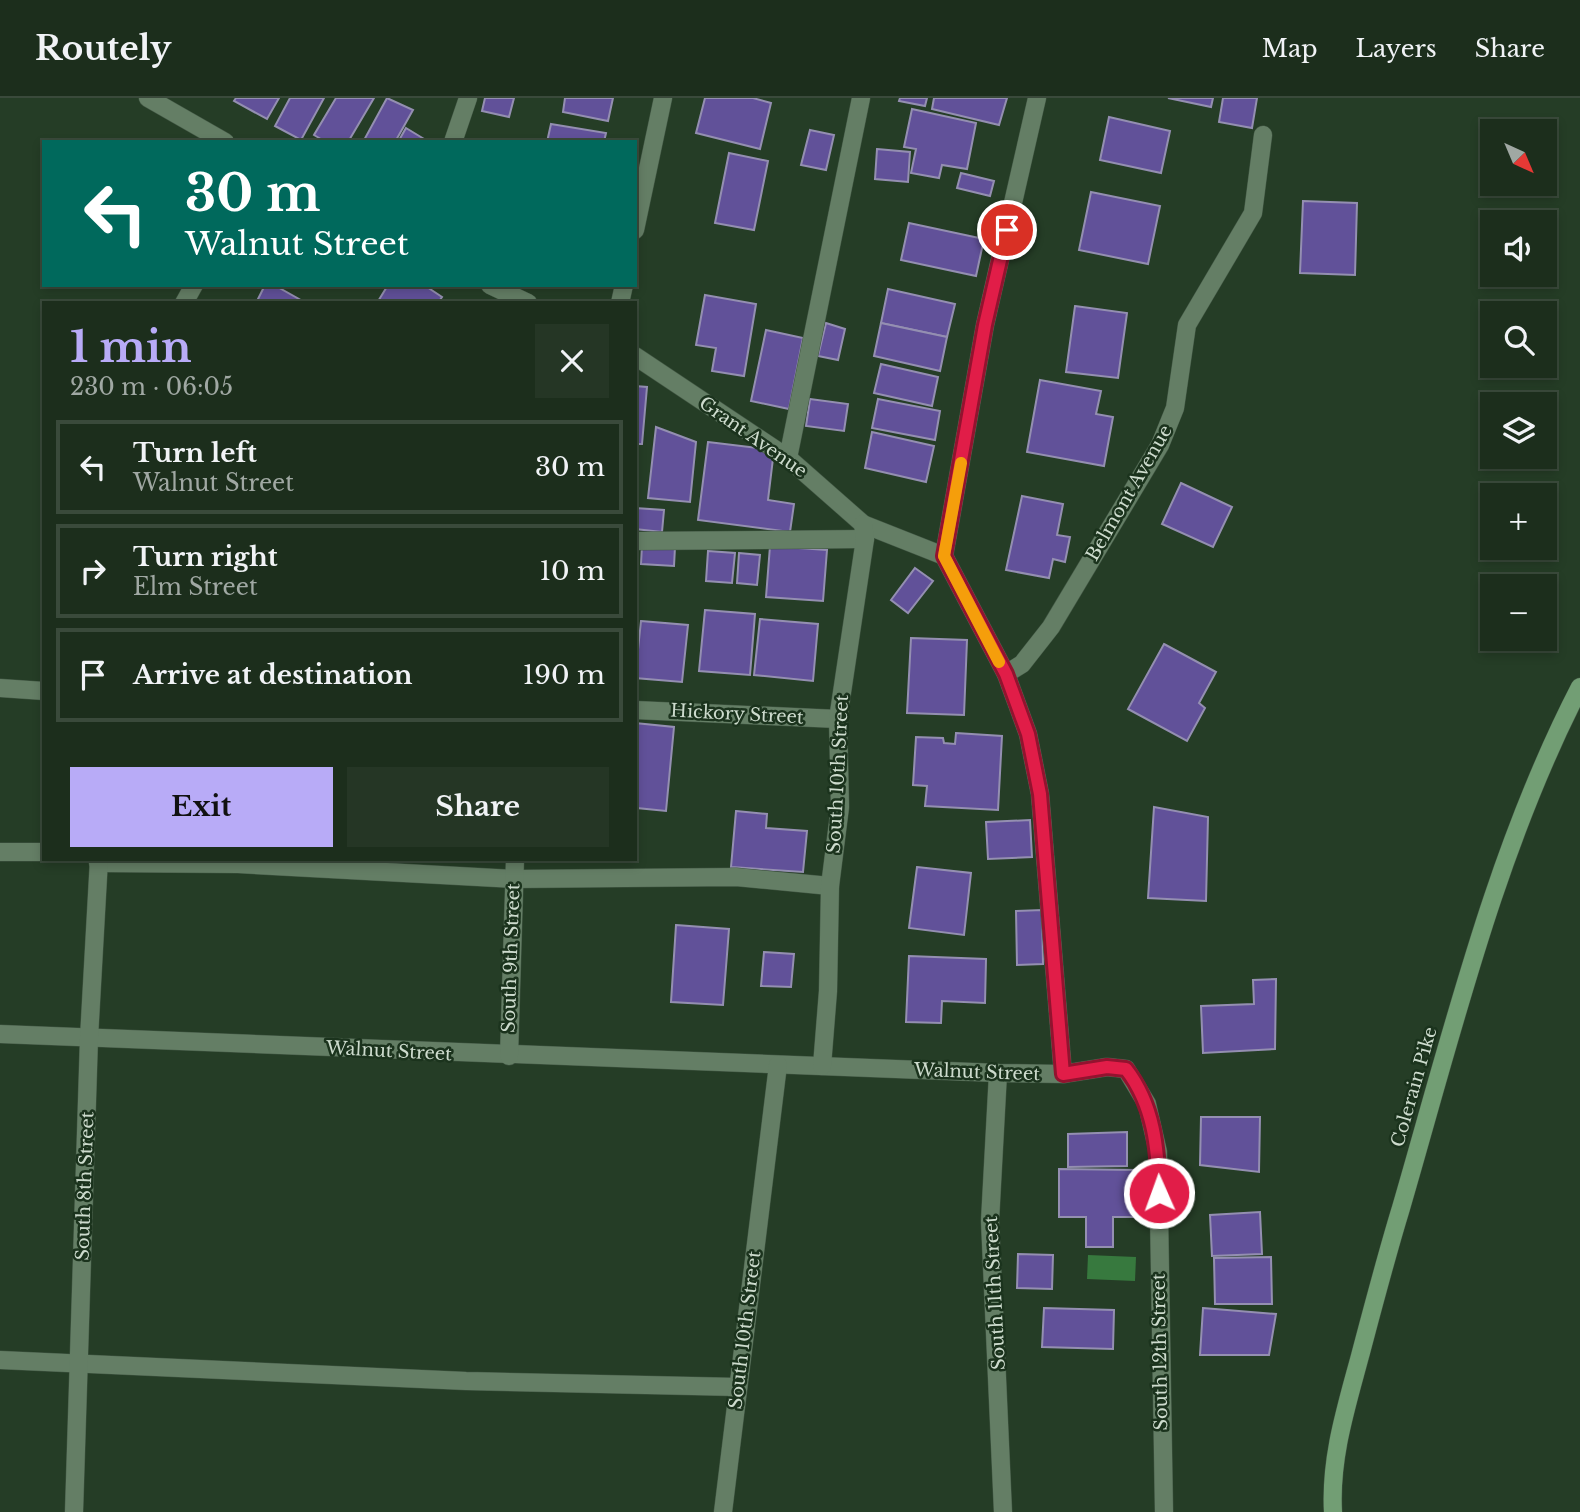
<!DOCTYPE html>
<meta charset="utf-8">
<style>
:root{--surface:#1c2e1c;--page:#253625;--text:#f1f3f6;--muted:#a0a8a3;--line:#3a4a3b;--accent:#b8abf7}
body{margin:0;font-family:"Libre Baskerville",serif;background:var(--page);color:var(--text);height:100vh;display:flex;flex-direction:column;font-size:26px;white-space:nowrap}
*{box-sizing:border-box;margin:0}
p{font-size:23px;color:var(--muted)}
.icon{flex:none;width:38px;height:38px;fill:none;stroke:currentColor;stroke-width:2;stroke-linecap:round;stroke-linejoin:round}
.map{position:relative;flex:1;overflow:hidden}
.panel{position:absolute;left:42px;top:203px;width:595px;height:560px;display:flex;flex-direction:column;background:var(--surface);border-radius:0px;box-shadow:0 4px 10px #0003,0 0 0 2px var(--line)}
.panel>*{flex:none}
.banner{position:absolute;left:42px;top:42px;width:595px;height:147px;border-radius:0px;box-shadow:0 4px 10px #0003,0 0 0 2px var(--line);background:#00695c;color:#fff;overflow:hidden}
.needle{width:46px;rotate:136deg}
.tools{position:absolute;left:1480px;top:21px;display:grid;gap:14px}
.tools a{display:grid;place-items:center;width:77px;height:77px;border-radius:0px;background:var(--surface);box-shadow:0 4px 10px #0003,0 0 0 2px var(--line);font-size:35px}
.pin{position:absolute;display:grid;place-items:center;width:60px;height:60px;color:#fff;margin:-30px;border:4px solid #fff;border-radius:50%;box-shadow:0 2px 7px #0007}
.me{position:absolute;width:77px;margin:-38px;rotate:358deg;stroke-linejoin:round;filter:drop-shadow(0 0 5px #0008)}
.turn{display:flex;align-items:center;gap:24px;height:147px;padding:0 28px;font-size:32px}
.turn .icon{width:91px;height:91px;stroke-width:2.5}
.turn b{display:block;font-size:49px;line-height:60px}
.round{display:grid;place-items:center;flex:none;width:74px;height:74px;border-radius:0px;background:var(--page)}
.headline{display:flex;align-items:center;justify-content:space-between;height:119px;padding:0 28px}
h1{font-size:42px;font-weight:800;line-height:52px;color:var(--accent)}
.action{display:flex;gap:14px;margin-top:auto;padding:14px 28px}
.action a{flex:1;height:80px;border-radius:0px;background:var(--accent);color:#111;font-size:28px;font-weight:800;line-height:80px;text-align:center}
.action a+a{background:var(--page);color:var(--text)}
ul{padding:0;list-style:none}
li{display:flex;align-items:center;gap:21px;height:94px;margin:0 14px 10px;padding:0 14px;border:4px solid var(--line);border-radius:0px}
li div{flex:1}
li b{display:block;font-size:26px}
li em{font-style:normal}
header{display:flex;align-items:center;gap:42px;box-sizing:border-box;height:98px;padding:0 35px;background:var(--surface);border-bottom:2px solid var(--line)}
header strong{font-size:33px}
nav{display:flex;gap:38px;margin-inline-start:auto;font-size:24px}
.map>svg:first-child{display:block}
.water{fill:#37793e}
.building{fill:#615199;stroke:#948fb1;stroke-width:2}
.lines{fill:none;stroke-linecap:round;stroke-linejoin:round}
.minor-casing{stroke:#425744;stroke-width:19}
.major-casing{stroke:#425744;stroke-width:19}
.minor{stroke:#647e65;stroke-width:18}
.major{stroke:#729e74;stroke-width:18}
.route-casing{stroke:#92132f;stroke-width:18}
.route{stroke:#e11d48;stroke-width:12}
.slow{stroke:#f59e0b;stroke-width:12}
.labels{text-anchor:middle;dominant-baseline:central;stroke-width:5;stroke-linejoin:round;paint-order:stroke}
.street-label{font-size:18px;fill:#cddbcd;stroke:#1b331d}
</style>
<header>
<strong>Routely</strong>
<nav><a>Map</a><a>Layers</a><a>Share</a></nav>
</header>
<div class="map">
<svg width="1580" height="1414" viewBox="0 0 1580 1414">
<rect width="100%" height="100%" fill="#253d26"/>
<polygon class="water" points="1088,1157 1136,1159 1135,1183 1087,1181"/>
<g class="building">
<polygon points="236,0 279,0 267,21 234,3"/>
<polygon points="290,0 324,0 301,42 275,28"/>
<polygon points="336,0 374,0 348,44 326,44 314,37"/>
<polygon points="387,0 413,12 395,44 363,44"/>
<polygon points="485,0 514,0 509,19 482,13"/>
<polygon points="565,0 613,0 608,23 563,14"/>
<polygon points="705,0 753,0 771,5 760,51 696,35"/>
<polygon points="900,0 927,0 925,8 899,3"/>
<polygon points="934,0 1007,0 999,27 932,11"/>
<polygon points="1168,0 1213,0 1211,9"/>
<polygon points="1223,0 1257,0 1252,30 1219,24"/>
<polygon points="912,11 976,25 967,71 942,67 939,80 911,75 916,51 904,49"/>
<polygon points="1109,19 1170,33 1161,75 1100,62"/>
<polygon points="551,26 606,35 604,44 547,44"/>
<polygon points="406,30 429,44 398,44"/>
<polygon points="810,32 834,37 826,72 801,67"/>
<polygon points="877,51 910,54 908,84 875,81"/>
<polygon points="729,55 768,63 754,132 715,125"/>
<polygon points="961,75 994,83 990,98 957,90"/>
<polygon points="1091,94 1160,108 1148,166 1079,152"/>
<polygon points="1303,103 1357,105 1355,177 1300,175"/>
<polygon points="909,125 984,141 976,178 901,162"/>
<polygon points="265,187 274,187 306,205 256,205"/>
<polygon points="388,187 424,187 442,199 438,205 377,205"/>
<polygon points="888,191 955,206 947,239 881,225"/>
<polygon points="705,197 756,206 744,278 712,273 716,250 696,247"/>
<polygon points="1075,208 1127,215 1118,280 1066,274"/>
<polygon points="826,225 845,231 838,262 818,258"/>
<polygon points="881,225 947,239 940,273 874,258"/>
<polygon points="766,232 803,240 789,311 751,303"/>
<polygon points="881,266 938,279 932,308 874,295"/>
<polygon points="1040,282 1101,293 1096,316 1113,319 1104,368 1027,354"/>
<polygon points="635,288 647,289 642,346 637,346 635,369"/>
<polygon points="810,301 848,306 844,333 806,328"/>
<polygon points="878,301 940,313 935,342 872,330"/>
<polygon points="656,329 696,344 690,404 648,400"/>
<polygon points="872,334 934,348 926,384 865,370"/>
<polygon points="708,344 774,352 768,402 794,406 790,434 698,422"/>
<polygon points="1181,385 1232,409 1213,449 1162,426"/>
<polygon points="1022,398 1063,406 1057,437 1070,439 1065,464 1053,461 1049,480 1006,472"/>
<polygon points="635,410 664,412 662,434 635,431"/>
<polygon points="642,447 675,449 674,468 641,466"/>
<polygon points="770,448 827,452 823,503 766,499"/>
<polygon points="708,453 735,455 732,485 706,483"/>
<polygon points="739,455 760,457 757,487 737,485"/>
<polygon points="915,470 933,483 908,515 891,502"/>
<polygon points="705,512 755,516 750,577 699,573"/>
<polygon points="760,521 818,526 813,583 754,577"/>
<polygon points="641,523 688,527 682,584 635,580"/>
<polygon points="911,540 967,542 964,617 907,615"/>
<polygon points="1164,546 1216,574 1199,605 1205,610 1187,643 1128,611"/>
<polygon points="635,625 674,629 666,713 637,710"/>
<polygon points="956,635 1002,638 998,712 925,708 927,688 913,687 916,639 943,640 944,645 955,646"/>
<polygon points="1154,709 1208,719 1206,803 1148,800"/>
<polygon points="736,713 767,716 766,730 807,733 803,774 731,769"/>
<polygon points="1030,722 1032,759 988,761 986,724"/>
<rect x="550" y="761" width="49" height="3"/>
<polygon points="917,769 971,775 964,837 909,830"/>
<polygon points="1042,812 1043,866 1017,867 1016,813"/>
<polygon points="676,827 729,831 723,907 671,904"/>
<polygon points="764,854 794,856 791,889 761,888"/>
<polygon points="909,858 986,861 985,905 942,903 941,925 906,924"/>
<polygon points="1276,881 1275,951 1203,955 1201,908 1254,906 1253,882"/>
<polygon points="1201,1019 1260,1019 1259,1074 1200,1067"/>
<polygon points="1127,1034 1127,1068 1068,1069 1068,1036"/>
<polygon points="1059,1071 1138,1072 1137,1119 1113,1119 1113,1149 1086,1149 1086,1119 1059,1119"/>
<polygon points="1260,1114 1262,1156 1212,1158 1210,1117"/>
<polygon points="1018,1156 1053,1157 1052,1191 1017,1190"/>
<polygon points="1271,1159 1272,1206 1215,1206 1214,1160"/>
<polygon points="1044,1210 1114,1212 1113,1251 1042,1249"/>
<polygon points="1203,1210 1276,1216 1269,1257 1200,1257"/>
</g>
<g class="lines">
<g class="minor-casing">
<g id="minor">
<polyline points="148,0 225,44"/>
<polyline points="1037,0 985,227 944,458 1006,576 1028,636 1040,696 1063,976"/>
<polyline points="453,44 468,0"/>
<polyline points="635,132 663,0"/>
<polyline points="490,187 528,205"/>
<polyline points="184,205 194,187"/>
<polyline points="620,205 624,187"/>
<polyline points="635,258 788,360 863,426 944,458"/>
<polyline points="788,360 861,0"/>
<polyline points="635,443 865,441"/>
<polyline points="1006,576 1022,566 1051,529 1160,347 1175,310 1187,227 1253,115 1263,37"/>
<polyline points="0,590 44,593"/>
<polyline points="635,612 838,621"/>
<polyline points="0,754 44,754"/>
<polyline points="98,765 238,766 513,781 736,779 830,788"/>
<polyline points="0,936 998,975 1063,976 1107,969 1126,971 1147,1006 1158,1054 1164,1414"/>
<polyline points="509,958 515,761"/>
<polyline points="822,968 828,893 830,788 840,709 838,621 865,441 863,426"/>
<polyline points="998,975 990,1123 1003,1414"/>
<polyline points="0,1262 466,1283 738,1289"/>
<polyline points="74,1414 89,940 99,761"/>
<polyline points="723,1414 778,967"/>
</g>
</g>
<g class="major-casing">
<path id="major" d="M1333,1414C1330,1360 1346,1310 1360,1258C1373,1209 1386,1159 1401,1110C1452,935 1496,751 1580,589"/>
</g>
<use href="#minor" class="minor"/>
<use href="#major" class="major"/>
</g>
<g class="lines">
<g class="route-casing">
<path id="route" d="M1007,132L985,227L944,458L1006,576L1028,636L1040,696L1063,976L1107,969L1126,971C1154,1007 1158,1051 1159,1095"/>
</g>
<use href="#route" class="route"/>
<polyline class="slow" points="961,365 944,458 999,564"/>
</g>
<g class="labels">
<g class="street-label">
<text transform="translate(753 339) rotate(35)">Grant Avenue</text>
<text transform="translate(1129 395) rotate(-60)">Belmont Avenue</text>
<text transform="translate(737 616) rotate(3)">Hickory Street</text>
<text transform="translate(838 676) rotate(-87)">South 10th Street</text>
<text transform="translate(511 860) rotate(-88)">South 9th Street</text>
<text transform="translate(389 953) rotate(3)">Walnut Street</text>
<text transform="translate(977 974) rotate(2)">Walnut Street</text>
<text transform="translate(1414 989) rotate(-74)">Colerain Pike</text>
<text transform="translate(85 1088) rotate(-88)">South 8th Street</text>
<text transform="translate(995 1195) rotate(-93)">South 11th Street</text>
<text transform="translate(745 1232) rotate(-83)">South 10th Street</text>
<text transform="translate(1160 1254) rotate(-91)">South 12th Street</text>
</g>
</g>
</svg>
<div class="tools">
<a><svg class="needle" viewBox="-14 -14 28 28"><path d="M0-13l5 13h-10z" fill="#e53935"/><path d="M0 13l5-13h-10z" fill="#a0a8a3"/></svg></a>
<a><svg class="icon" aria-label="sound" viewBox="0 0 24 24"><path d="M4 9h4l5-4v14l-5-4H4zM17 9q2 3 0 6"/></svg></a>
<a><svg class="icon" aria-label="search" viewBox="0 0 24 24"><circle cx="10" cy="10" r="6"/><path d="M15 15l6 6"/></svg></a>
<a><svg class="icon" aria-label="layers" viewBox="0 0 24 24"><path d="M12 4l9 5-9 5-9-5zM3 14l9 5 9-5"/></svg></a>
<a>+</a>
<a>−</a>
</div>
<div class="pin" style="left:1007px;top:132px;background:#d93025"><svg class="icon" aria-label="arrive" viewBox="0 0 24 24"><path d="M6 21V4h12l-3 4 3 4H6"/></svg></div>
<svg class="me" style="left:1159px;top:1095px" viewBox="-20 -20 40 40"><circle r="17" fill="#e11d48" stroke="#fff" stroke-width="3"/><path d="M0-11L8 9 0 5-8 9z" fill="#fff"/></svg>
<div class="banner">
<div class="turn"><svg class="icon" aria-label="left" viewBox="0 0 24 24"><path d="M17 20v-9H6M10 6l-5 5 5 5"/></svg><div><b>30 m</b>Walnut Street</div></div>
</div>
<section class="panel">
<div class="headline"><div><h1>1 min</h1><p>230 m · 06:05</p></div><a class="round"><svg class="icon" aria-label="close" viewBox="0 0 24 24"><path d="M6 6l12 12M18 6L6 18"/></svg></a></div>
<ul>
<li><svg class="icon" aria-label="left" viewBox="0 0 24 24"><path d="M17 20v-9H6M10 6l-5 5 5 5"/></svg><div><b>Turn left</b><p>Walnut Street</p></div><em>30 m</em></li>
<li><svg class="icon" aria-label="right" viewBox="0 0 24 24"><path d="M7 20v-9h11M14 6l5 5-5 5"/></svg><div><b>Turn right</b><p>Elm Street</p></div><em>10 m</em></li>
<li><svg class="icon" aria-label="arrive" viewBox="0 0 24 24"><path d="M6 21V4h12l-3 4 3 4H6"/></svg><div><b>Arrive at destination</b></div><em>190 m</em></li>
</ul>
<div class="action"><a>Exit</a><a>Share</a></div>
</section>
</div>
